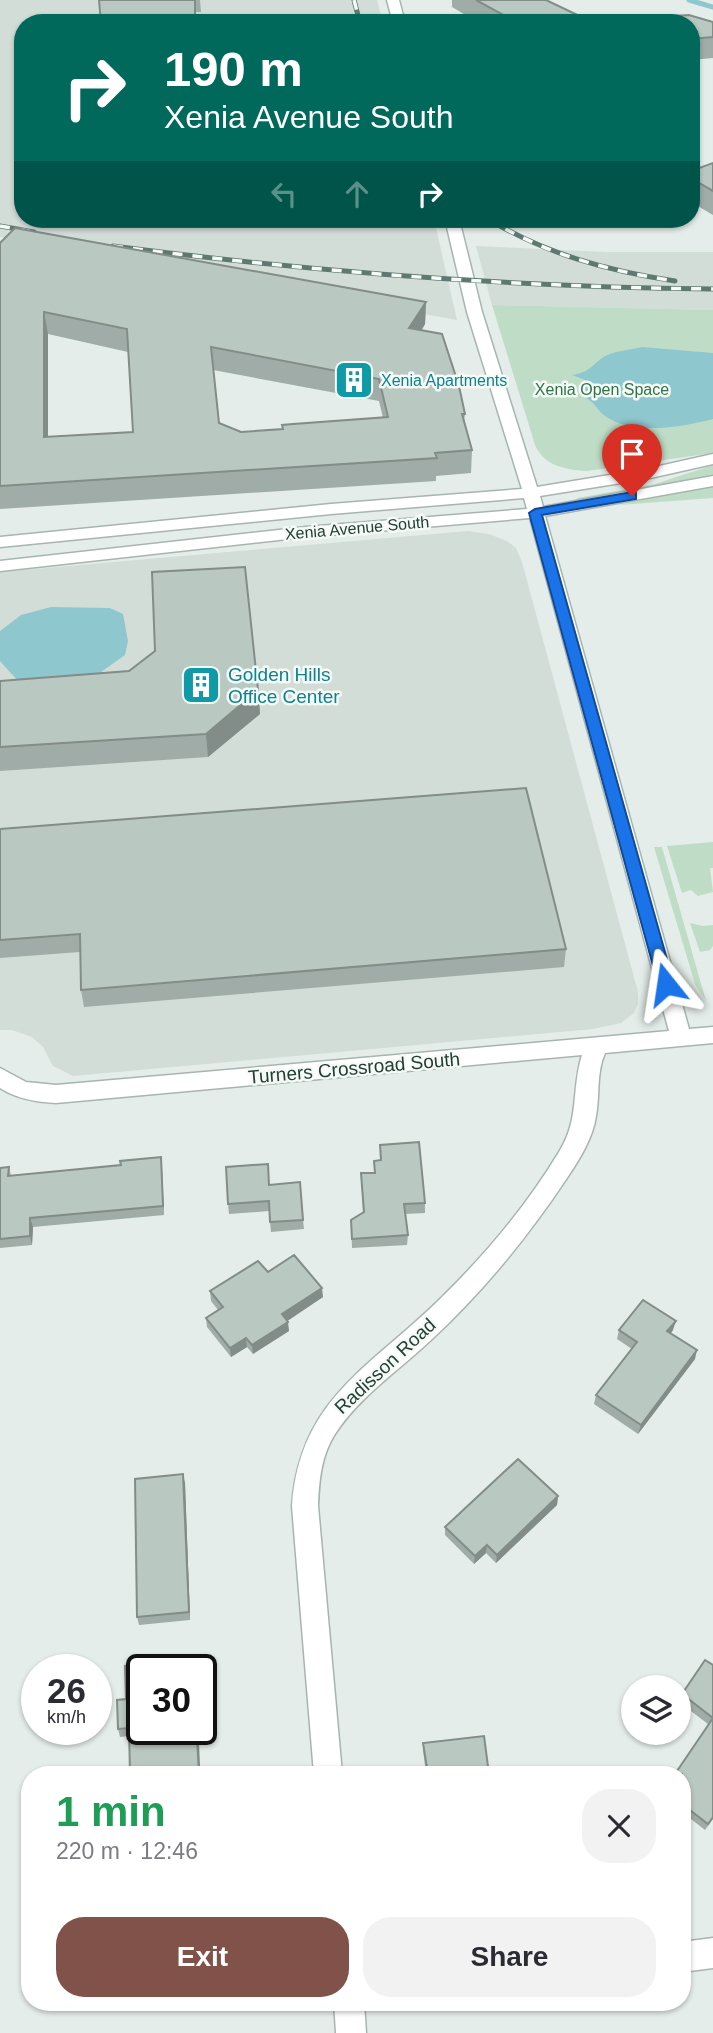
<!DOCTYPE html>
<meta charset="utf-8">
<style>
:root{--surface:#fff;--page:#f2f2f3;--text:#2b2b33;--muted:#7c7c81;--accent:#815249}
body{margin:0;font-family:Helvetica,sans-serif;background:var(--page);color:var(--text);height:100vh;display:flex;flex-direction:column;font-size:26px;white-space:nowrap}
*{box-sizing:border-box;margin:0}
p{font-size:23px;color:var(--muted)}
.icon{flex:none;width:38px;height:38px;fill:none;stroke:currentColor;stroke-width:2;stroke-linecap:round;stroke-linejoin:round}
.map{position:relative;flex:1;overflow:hidden}
.panel{position:absolute;left:21px;top:1766px;width:670px;height:245px;display:flex;flex-direction:column;background:var(--surface);border-radius:28px;box-shadow:0 2px 5px #0004}
.panel>*{flex:none}
.top-card{position:absolute;left:14px;top:14px;width:686px;height:214px;border-radius:28px;box-shadow:0 2px 5px #0004;background:#00695c;color:#fff;overflow:hidden}
.controls{position:absolute;left:621px;top:1675px;display:grid;gap:14px}
.controls a{display:grid;place-items:center;width:70px;height:70px;border-radius:50%;background:var(--surface);box-shadow:0 2px 5px #0004;font-size:35px}
.speed{position:absolute;left:21px;top:1654px;display:flex;gap:14px;font-size:35px;font-weight:700;text-align:center}
.speed>*{display:grid;place-content:center;width:91px;height:91px;border-radius:50%;background:var(--surface);box-shadow:0 2px 5px #0004;line-height:1}
.speed small{font-size:18px;font-weight:400}
.speed .limit{border:4px solid #111;border-radius:10px;background:#fff;color:#111}
.pin{position:absolute;display:grid;place-items:center;width:60px;height:60px;color:#fff;margin:-72px -30px;border-radius:50% 50% 50% 0;rotate:-45deg;box-shadow:0 0 7px #0007}
.pin .icon{rotate:45deg}
.me{position:absolute;width:77px;margin:-38px;rotate:345deg;stroke-linejoin:round;filter:drop-shadow(0 0 5px #0008)}
.turn{display:flex;align-items:center;gap:24px;height:147px;padding:0 35px;font-size:32px}
.turn .icon{width:91px;height:91px;stroke-width:2.5}
.turn b{display:block;font-size:49px;line-height:60px}
.lanes{display:flex;align-items:center;height:66px;padding:0 35px;background:#0003;justify-content:center;gap:35px;direction:ltr}
.lanes .off{opacity:.35}
.round{display:grid;place-items:center;flex:none;width:74px;height:74px;border-radius:28px;background:var(--page)}
.overview{display:flex;align-items:center;justify-content:space-between;height:119px;padding:0 35px}
h1{font-size:42px;font-weight:800;line-height:52px;color:#1e9e55}
.primary-button{display:flex;gap:14px;margin-top:auto;padding:14px 35px}
.primary-button a{flex:1;height:80px;border-radius:28px;background:var(--accent);color:#fff;font-size:28px;font-weight:800;line-height:80px;text-align:center}
.primary-button a+a{background:var(--page);color:var(--text)}
.map>svg:first-child{display:block}
.built{fill:#d3ddd8}
.green{fill:#bfddc6}
.water{fill:#8fc7cf}
.lines{fill:none;stroke-linecap:round;stroke-linejoin:round}
.stream{stroke:#8fc7cf;stroke-width:5}
.minor-casing{stroke:#a7b5b0;stroke-width:3}
.minor{fill:#fff;fill-rule:evenodd}
.rail-casing{stroke:#5f7972;stroke-width:5}
.rail{stroke:#f5faf7;stroke-width:3.5;stroke-dasharray:10;stroke-linecap:butt}
.wall{fill:#a0aca7;fill-rule:evenodd}
.shaded-wall{fill:#828c88}
.building{fill:#bac8c2;stroke:#828c88;stroke-width:2;fill-rule:evenodd}
.route{fill:#1a73e8;stroke:#114b97;stroke-width:2}
.labels{text-anchor:middle;dominant-baseline:central;stroke-width:5;stroke-linejoin:round;paint-order:stroke}
.far-culture-label{font-size:16px;fill:#0d838f;stroke:#f5faf7;text-anchor:start}
.far-park-label{font-size:16px;fill:#307348;stroke:#f5faf7}
.far-street-label{font-size:16px;fill:#243e36;stroke:#f5faf7}
.culture-label{font-size:19px;fill:#0d838f;stroke:#f5faf7;text-anchor:start}
.street-label{font-size:19px;fill:#243e36;stroke:#f5faf7}
</style>
<div class="map">
<svg width="713" height="2033" viewBox="0 0 713 2033">
<rect width="100%" height="100%" fill="#e4ede9"/>
<g class="built">
<polygon points="0,0 377,0 383,23 23,23 23,219 434,219 457,320 0,237"/>
<polygon points="476,246 607,252 713,252 713,310 492,305"/>
<polygon points="468,531 489,534 507,541 516,548 522,562 638,992 638,1004 634,1013 621,1023 593,1029 73,1076 53,1066 43,1047 32,1037 12,1030 0,1030 0,572"/>
</g>
<g class="green">
<path d="M492,305L713,310V453L587,471C566,470 544,466 535,445Z"/>
<polygon points="713,465 713,476 578,500 577,498 655,484"/>
<polygon points="713,485 713,498 619,505"/>
<polygon points="713,842 713,868 710,868 713,892 698,896 691,890 682,893 667,846"/>
<polygon points="654,847 662,847 706,1001 695,984"/>
<polygon points="690,923 703,926 713,925 713,946 710,950 700,952"/>
</g>
<g class="water">
<path d="M642,347L713,353V419C682,427 633,436 605,416C598,411 595,403 586,398L585,380L572,375C589,372 589,368 602,358C611,351 631,350 642,347Z"/>
<polygon points="51,607 110,608 123,614 128,641 125,655 94,677 18,681 0,661 0,631 21,615"/>
</g>
<g class="lines">
<polyline class="stream" points="689,0 713,7"/>
<g class="minor-casing">
<g id="minor">
<polygon points="387,0 399,0 405,23 393,23"/>
<path d="M445,219H459L482,312L537,487L646,469L713,454V464L646,479L540,496L543,507L713,476V486L545,516L689,1029L713,1027V1043L605,1053C596,1073 600,1095 596,1116C593,1138 579,1160 567,1178C527,1238 482,1293 430,1341C398,1371 359,1397 335,1434C321,1456 319,1481 318,1506L342,1774H314L292,1506C300,1397 372,1367 442,1297C486,1254 527,1205 559,1152C580,1119 571,1090 582,1055L56,1103C36,1102 17,1099 0,1088V1068L26,1082L56,1085L669,1031L530,518L306,537L0,571V561L306,527L527,509L524,498L331,514L0,547V537L331,504L522,489L467,312Z"/>
<polygon points="713,1938 713,1968 682,1972 682,1942"/>
<polygon points="334,2002 364,2002 366,2033 336,2033"/>
</g>
</g>
<use href="#minor" class="minor"/>
<g class="rail-casing">
<g id="rail">
<polyline points="354,0 360,23"/>
<path d="M488,219C546,254 608,271 675,281"/>
<polyline points="0,226 34,232"/>
<path d="M113,246C313,272 512,287 713,289"/>
</g>
</g>
<use href="#rail" class="rail"/>
</g>
<g class="wall">
<polygon points="99,0 200,0 201,12 196,12"/>
<polygon points="452,0 546,0 590,21 713,22 713,58 691,60 691,23 479,23 452,7"/>
<polygon points="713,163 713,215 691,202 691,171"/>
<path d="M0,243L426,302L425,324L422,330L465,414L464,421L472,450L471,473L436,476V481L0,509ZM48,334L128,352L133,432L48,437ZM213,370L379,401L383,418L282,425V429L241,432L219,423Z"/>
<polygon points="155,651 258,690 260,714 208,757 0,771 0,681 129,671"/>
<polygon points="0,829 566,949 564,967 84,1007 81,990 80,952 0,958"/>
<polygon points="380,1145 425,1203 425,1213 405,1214 408,1235 407,1245 352,1248 351,1220 363,1212 361,1173 374,1173 374,1161 380,1161"/>
<polygon points="161,1157 164,1215 33,1227 32,1245 0,1248 0,1168 9,1167 11,1176 121,1165"/>
<polygon points="269,1185 303,1220 304,1229 271,1232 269,1211 229,1214 228,1204"/>
<polygon points="268,1272 323,1297 287,1320 289,1331 253,1354 247,1347 231,1357 207,1327 206,1318 218,1310 211,1301 210,1291"/>
<polygon points="619,1330 673,1330 671,1333 695,1359 638,1434 594,1404 596,1395 632,1349 617,1339"/>
<polygon points="185,1483 190,1620 139,1625 137,1617"/>
<polygon points="558,1496 557,1505 496,1563 486,1553 474,1564 445,1535 445,1527"/>
<polygon points="713,1665 713,1819 705,1830 682,1812 682,1774 708,1724 679,1702 682,1694"/>
<polygon points="117,1700 142,1729 207,1714 209,1743 199,1744 200,1774 130,1774 130,1736 120,1737 118,1729"/>
<polygon points="423,1743 489,1774 426,1774 423,1750"/>
</g>
<g class="shaded-wall">
<polygon points="426,302 425,324 408,350 409,328"/>
<polygon points="44,312 48,334 48,460 44,437"/>
<polygon points="258,690 260,714 208,757 206,734"/>
<polygon points="161,1157 162,1167 164,1215 163,1206"/>
<polygon points="30,1218 33,1227 32,1245 30,1236"/>
<polygon points="322,1288 323,1297 283,1324 282,1314"/>
<polygon points="676,1321 673,1330 665,1340 667,1331"/>
<polygon points="288,1322 289,1331 253,1354 252,1345"/>
<polygon points="246,1338 247,1347 231,1357 230,1348"/>
<polygon points="697,1350 695,1359 638,1434 641,1425"/>
<polygon points="183,1474 185,1483 190,1620 189,1612"/>
<polygon points="558,1496 557,1505 496,1563 497,1555"/>
<polygon points="487,1545 486,1553 474,1564 475,1556"/>
<polygon points="197,1737 199,1744 200,1774 199,1774"/>
</g>
<g class="building">
<polygon points="99,0 195,0 195,23 101,23"/>
<polygon points="476,0 546,0 590,21 689,15 713,22 713,37 691,39 691,23 518,23"/>
<polygon points="713,163 713,191 691,178 691,177 697,175 691,171"/>
<path d="M15,228L426,302L409,328L442,334L459,386L465,414H462L472,450L435,453L437,458L0,486V243ZM44,312L127,329L133,432L44,437ZM211,347L379,379L388,417L293,424L282,425L283,429L241,432L219,423Z"/>
<polygon points="245,567 258,690 206,734 0,747 0,681 129,671 155,651 152,572"/>
<polygon points="526,788 566,949 81,990 80,934 0,940 0,829"/>
<polygon points="419,1142 425,1203 404,1204 408,1235 352,1239 351,1220 364,1212 361,1173 375,1173 374,1161 381,1160 380,1145"/>
<polygon points="161,1157 163,1206 30,1218 30,1236 0,1239 0,1168 9,1167 8,1176 121,1165 120,1161"/>
<polygon points="268,1164 269,1185 300,1182 303,1220 270,1222 269,1201 228,1204 226,1167"/>
<polygon points="294,1255 322,1288 282,1314 288,1322 252,1345 246,1338 230,1348 206,1318 223,1307 210,1291 258,1261 268,1272"/>
<polygon points="643,1300 676,1321 667,1331 697,1350 641,1425 596,1395 637,1342 619,1330"/>
<polygon points="518,1459 558,1496 497,1555 487,1545 475,1556 445,1527"/>
<polygon points="183,1474 189,1612 137,1617 135,1479"/>
<polygon points="705,1660 713,1665 713,1817 708,1824 682,1804 682,1774 675,1774 713,1718 682,1694"/>
<polygon points="176,1661 176,1670 142,1670 142,1729 201,1729 201,1708 206,1707 207,1735 197,1737 199,1774 130,1774 129,1728 118,1729 117,1700 126,1699 125,1666"/>
<polygon points="484,1736 489,1774 428,1774 423,1743"/>
</g>
<polygon class="route" points="632,492 636,493 636,499 542,515 674,984 666,990 658,984 529,513 535,509"/>
<defs>
<g id="building-square" transform="scale(2.0125)"><rect x="-9" y="-9" width="18" height="18" rx="4" fill="#0f9aa8" stroke="#f5faf7"/><path d="M-4-6H4V6H1V3H-1V6H-4ZM-2.5-4.3h1.7v1.8h-1.7ZM.8-4.3h1.7v1.8H.8ZM-2.5-1h1.7V.8h-1.7ZM.8-1h1.7V.8H.8Z" fill="#fff"/></g>
</defs>
<g fill-rule="evenodd">
<use href="#building-square" x="354" y="380"/>
<use href="#building-square" x="201" y="685"/>
</g>
<g class="labels">
<g class="far-culture-label">
<text x="381" y="380">Xenia Apartments</text>
</g>
<g class="far-park-label">
<text x="602" y="389">Xenia Open Space</text>
</g>
<g class="far-street-label">
<text transform="translate(357 528) rotate(-5)">Xenia Avenue South</text>
</g>
<g class="culture-label">
<text x="228" y="674">Golden Hills<tspan x="228" dy="22">Office Center</tspan></text>
</g>
<g class="street-label">
<text transform="translate(354 1068) rotate(-5)">Turners Crossroad South</text>
<text transform="translate(385 1366) rotate(-43)">Radisson Road</text>
</g>
</g>
</svg>
<div class="controls">
<a><svg class="icon" aria-label="layers" viewBox="0 0 24 24"><path d="M12 4l9 5-9 5-9-5zM3 14l9 5 9-5"/></svg></a>
</div>
<div class="speed"><div>26<small>km/h</small></div><div class="limit">30</div></div>
<div class="pin" style="left:632px;top:496px;background:#d93025"><svg class="icon" aria-label="arrive" viewBox="0 0 24 24"><path d="M6 21V4h12l-3 4 3 4H6"/></svg></div>
<svg class="me" style="left:666px;top:984px" viewBox="-20 -20 40 40"><path d="M0-17L14 15 0 8-14 15z" fill="#1a73e8" stroke="#fff" stroke-width="4"/></svg>
<div class="top-card">
<div class="turn"><svg class="icon" aria-label="right" viewBox="0 0 24 24"><path d="M7 20v-9h11M14 6l5 5-5 5"/></svg><div><b>190 m</b>Xenia Avenue South</div></div>
<div class="lanes"><svg class="icon off" aria-label="left" viewBox="0 0 24 24"><path d="M17 20v-9H6M10 6l-5 5 5 5"/></svg><svg class="icon off" aria-label="ahead" viewBox="0 0 24 24"><path d="M12 20V5M6 11l6-6 6 6"/></svg><svg class="icon" aria-label="right" viewBox="0 0 24 24"><path d="M7 20v-9h11M14 6l5 5-5 5"/></svg></div>
</div>
<section class="panel">
<div class="overview"><div><h1>1 min</h1><p>220 m · 12:46</p></div><a class="round"><svg class="icon" aria-label="close" viewBox="0 0 24 24"><path d="M6 6l12 12M18 6L6 18"/></svg></a></div>
<div class="primary-button"><a>Exit</a><a>Share</a></div>
</section>
</div>
